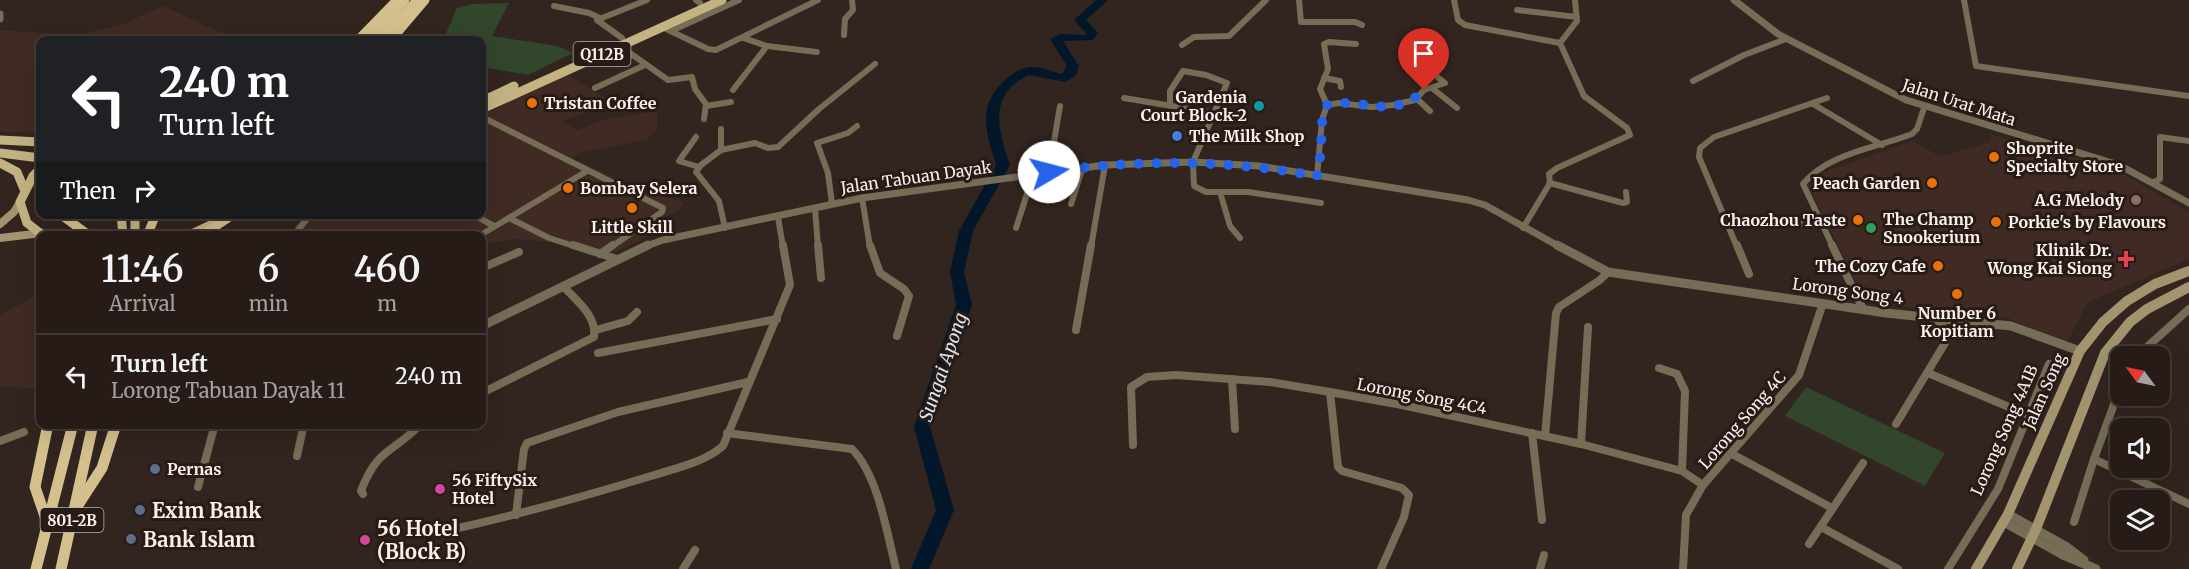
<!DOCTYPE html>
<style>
:root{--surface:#261b16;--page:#2e241f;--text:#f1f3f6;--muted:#a4a1a1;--line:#423935}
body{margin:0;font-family:Merriweather,serif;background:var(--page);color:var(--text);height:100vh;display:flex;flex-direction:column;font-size:22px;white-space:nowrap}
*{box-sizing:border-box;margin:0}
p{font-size:20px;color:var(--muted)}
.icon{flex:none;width:33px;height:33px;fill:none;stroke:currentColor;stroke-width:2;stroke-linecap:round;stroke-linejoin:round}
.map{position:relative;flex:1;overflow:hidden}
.side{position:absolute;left:36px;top:231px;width:450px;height:198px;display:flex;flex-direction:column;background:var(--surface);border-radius:12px;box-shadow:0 6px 24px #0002,0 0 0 2px var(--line)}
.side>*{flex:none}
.banner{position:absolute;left:36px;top:36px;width:450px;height:183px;border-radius:12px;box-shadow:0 6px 24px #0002,0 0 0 2px var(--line);background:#202124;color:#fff;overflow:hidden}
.needle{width:39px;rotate:303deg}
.tools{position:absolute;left:2110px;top:346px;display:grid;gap:12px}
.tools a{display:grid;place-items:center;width:60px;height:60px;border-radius:12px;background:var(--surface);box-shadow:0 6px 24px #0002,0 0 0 2px var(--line);font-size:30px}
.pin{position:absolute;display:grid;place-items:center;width:51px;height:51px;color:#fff;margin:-62px -26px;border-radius:50% 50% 50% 0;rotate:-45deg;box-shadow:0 0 6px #0007}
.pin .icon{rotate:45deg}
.me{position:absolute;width:66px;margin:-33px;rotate:82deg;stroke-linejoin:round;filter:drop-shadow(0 0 4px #0008)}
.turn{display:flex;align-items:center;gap:21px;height:126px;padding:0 24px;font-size:27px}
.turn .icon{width:78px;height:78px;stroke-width:2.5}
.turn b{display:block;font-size:42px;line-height:51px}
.then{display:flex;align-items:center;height:57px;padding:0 24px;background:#0003;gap:12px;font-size:22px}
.eta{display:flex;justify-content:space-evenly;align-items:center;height:102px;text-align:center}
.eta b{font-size:36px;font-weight:600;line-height:42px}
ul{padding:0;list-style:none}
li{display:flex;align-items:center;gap:18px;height:84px;padding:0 24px;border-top:2px solid var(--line)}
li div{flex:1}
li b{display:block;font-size:22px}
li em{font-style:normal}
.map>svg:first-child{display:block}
.built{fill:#3f2b23}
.green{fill:#31462b}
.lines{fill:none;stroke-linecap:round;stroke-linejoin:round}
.river{fill:#02172a;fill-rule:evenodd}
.minor-far1{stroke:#756d56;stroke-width:6}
.minor{stroke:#756d56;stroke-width:8}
.tertiary-far1{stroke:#756d56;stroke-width:7}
.tertiary{stroke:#756d56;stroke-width:9}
.secondary-far1{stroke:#a1946f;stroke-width:8}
.secondary{stroke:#a1946f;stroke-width:10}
.primary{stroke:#c3b383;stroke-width:9}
.trunk-far1{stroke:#d3c08c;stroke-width:9}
.trunk{stroke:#d3c08c;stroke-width:11}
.route{stroke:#2563eb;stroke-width:10;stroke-dasharray:0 18}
.food-dot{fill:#e8710a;stroke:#281a15;stroke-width:2}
.culture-dot{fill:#0f9aa8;stroke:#281a15;stroke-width:2}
.shop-dot{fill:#3f7fe0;stroke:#281a15;stroke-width:2}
.education-dot{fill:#8d6e63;stroke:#281a15;stroke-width:2}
.leisure-dot{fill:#2e9e5b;stroke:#281a15;stroke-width:2}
.health-dot{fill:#e0444e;stroke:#281a15;stroke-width:2}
.service-dot{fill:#5c6f8a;stroke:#281a15;stroke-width:2}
.hotel-dot{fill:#d1479c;stroke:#281a15;stroke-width:2}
.labels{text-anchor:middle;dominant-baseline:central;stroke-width:6;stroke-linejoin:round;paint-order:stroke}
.shield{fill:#281a15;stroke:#bab0ac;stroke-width:1.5}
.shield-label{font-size:15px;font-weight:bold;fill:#f9f0ec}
.poi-label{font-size:16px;font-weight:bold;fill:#f9f0ec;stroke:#281a15;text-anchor:start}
.street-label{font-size:16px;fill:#f9f0ec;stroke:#281a15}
.water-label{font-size:18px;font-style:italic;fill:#d9e6f2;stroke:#281a15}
.near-poi-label{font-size:20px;font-weight:bold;fill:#f9f0ec;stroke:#281a15;text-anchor:start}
</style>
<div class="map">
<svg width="2189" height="569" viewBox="0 0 2189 569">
<rect width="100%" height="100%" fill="#32241e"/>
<g class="built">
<polygon points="163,6 225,34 216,40 40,40 40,133 0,132 0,30 77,35 124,24"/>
<polygon points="568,75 611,102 562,122 577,130 606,119 657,111 657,129 646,140 579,153 572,158 649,193 684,202 678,211 645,226 651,235 603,258 557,243 517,239 482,244 482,236 286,236 305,215 482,214 482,115"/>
<polygon points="1992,135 2088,161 2123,174 2189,212 2189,259 2088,302 2067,342 2005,317 1886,304 1863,297 1808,185 1829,170 1913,141 1941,157 1989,142"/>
<polygon points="40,293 40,382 34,388 0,387 0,315"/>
</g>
<g class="green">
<polygon points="509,3 492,36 557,46 573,53 528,75 482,67 482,40 443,40 457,8 472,4"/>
<polygon points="1806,387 1945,453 1925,486 1785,416"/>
</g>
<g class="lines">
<path class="river" d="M1096,0H1108L1086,20L1098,33L1093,40L1063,41L1079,66L1076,75L1065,82L1029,75C987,94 998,130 1010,165L973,231L964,272L972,305L930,427L954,510L929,569H911L936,510L914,427L956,305L950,272L959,231L996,165C986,132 976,106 1006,79C1013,73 1021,68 1030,67C1041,66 1052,72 1062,74L1067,66L1050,39L1060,34L1085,35L1086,33L1074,20Z"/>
<g class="minor-far1">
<polyline points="696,0 700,3"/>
<polyline points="1299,0 1301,22 1355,22 1362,25"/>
<polyline points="1454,0 1458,20 1465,25 1560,43"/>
<polyline points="1964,0 1976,66 2189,96"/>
<polyline points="554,6 589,13 600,18"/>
<polyline points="1517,10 1577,17"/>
<polyline points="662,27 708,49 716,50 818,0"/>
<polyline points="671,31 739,0"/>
<polyline points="844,35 845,19 853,10 852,0"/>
<polyline points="622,38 597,20 647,0"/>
<polyline points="743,38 767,46 817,52"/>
<polyline points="1182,45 1194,37 1229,36 1266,0"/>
<polyline points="620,46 668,80 692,77 695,89 706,104 704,119"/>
<polyline points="1324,78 1340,81 1341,87"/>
<polyline points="1693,81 1744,55 1786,39"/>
<polyline points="595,88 645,65"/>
<polyline points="1432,88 1457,108"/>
<polyline points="733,90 767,46"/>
<polyline points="1124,98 1214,113"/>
<polyline points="1417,99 1430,111"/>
<polyline points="1813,104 1882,145"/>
<polyline points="1170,105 1170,91 1183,71 1206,75 1227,83 1193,162 1194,186 1206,192 1248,192 1321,203"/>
<polyline points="1327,105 1320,89 1328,69 1324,44 1329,42 1356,44"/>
<polyline points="706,106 731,102"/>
<polyline points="482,117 663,208 662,212 611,247"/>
<polyline points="721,129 721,150"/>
<polyline points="696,137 679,161 699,167"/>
<polyline points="1049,172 1060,106"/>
<polyline points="1317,176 1322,120 1327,105 1339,103 1372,107 1393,105 1415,100 1424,90 1445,83 1426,68 1430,58 1410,45"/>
<polyline points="2154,182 2160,179 2160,137 2189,141"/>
<polyline points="1550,183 1549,174 1557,168 1630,135 1627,128 1584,96 1560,43 1577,21 1575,0"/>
<polyline points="1220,192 1230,226 1240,238"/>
<polyline points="862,198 870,247"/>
<polyline points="832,204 828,173 817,143 848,133 857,126"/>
<polyline points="1071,204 1083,167"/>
<polyline points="815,208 818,247"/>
<polyline points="472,214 494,226"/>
<polyline points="778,217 783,247"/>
<polyline points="1725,217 1823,226"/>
<polyline points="509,218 549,238 577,247"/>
<polyline points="725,228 719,201 696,172 701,165 721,150 755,143 768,148 778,147 819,109 875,64"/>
<polyline points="1016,228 1033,175"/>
<polyline points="1523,228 1550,183 1623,203 1627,202 1626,192"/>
<polyline points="293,236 311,214"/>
<polyline points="479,236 587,171"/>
<polyline points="1091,247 1105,165"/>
<polyline points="1737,247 1699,157 1700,148 1714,137 1827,98"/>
<path d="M1833,247L1803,184C1828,153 1876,148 1912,134L1917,129L1924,108"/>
</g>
<g class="minor">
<polyline points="573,245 617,259"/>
<polyline points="818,245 821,278"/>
<polyline points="870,245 880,273 904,289 909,296 897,336"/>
<polyline points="1737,245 1749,274"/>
<polyline points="1832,245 1863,309"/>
<polyline points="600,254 613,245"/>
<polyline points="482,268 519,252"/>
<polyline points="596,330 628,321 637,312"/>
<polyline points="1076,330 1091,245"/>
<polyline points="598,353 777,319"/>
<polyline points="2136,357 2189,309"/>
<polyline points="1659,368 1677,374 1685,391 1682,471"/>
<polyline points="1928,373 2028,415"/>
<polyline points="1232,379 1235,429"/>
<polyline points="2121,385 2094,459 2189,504"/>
<polyline points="1330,392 1338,467 1342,471 1402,488 1409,495 1404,517 1381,569"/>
<path d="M482,393L594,337C597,316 577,301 564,287"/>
<polyline points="1896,424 1945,343 1946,331 1936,318"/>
<path d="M727,433L852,449C878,475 887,533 896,569"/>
<polyline points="1532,433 1542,520"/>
<polyline points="1545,436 1556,313 1559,307 1600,280 1608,272"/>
<polyline points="0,441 24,432"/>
<polyline points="1581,444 1588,327"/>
<polyline points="1133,445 1131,387 1147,377 1176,375 1270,382 1330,392 1402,405 1581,444 1682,471 1703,485"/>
<polyline points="1732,454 1832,508"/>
<polyline points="297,456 304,424"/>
<polyline points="198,487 215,424"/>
<path d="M363,494L361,491C377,448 393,453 421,424"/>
<polyline points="516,515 524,449 527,443 618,412 748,382"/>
<polyline points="2074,522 2094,459"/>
<polyline points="1821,527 1898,569"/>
<path d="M454,529C520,514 586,496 651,476C676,468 703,463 723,446L790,285L783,245"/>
<polyline points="1809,544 1863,463"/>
<polyline points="683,569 695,550"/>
<polyline points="1540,569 1544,555"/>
<polyline points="1683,569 1686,515 1703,485 1799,375 1823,303"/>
<polyline points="1948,569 1998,489 2049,364"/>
</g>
<g class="tertiary-far1">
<polyline points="1734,0 1778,34 1906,100 2119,165 2189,203"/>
<polyline points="0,14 0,19"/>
<polyline points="644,247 663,240 862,198 1105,165 1193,162 1259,166 1468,200 1485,205 1560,247"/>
</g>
<g class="tertiary">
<polyline points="1557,245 1608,272 1886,313 2011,326 2080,351"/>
<polyline points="482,326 648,245"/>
<polyline points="2008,514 2067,547 2084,560"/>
<polyline points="2004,522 2063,555 2096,569"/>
</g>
<g class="secondary-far1">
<polyline points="0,224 14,212 20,202"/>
<polyline points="0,238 42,233"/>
</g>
<g class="secondary">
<polyline points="1976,569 2008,514 2080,351 2103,322 2127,301 2155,284 2189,271"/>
<polyline points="2017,569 2036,529 2105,353 2130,322 2147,309 2189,287"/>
</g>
<g class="primary">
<polyline points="482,101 514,86"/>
<polyline points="482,109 722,0"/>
<polyline points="0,140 40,142"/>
<polyline points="0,153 40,158"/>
<polyline points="0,163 17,172 24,189"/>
<polyline points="40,169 33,176 20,202 27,223 44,236"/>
<polyline points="121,214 123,236"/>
<polyline points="135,214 135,236"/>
<polyline points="187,236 217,222"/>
</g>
<g class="trunk-far1">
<polyline points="358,40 397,0"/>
<polyline points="370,40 405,0"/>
<polyline points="381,40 417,0"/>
<polyline points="391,40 425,0"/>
<polyline points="60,214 90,236"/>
<polyline points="147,236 156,214"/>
<polyline points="201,236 234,214"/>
</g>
<g class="trunk">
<polyline points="78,505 102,468 116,424"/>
<polyline points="47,522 35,487 48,424"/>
<polyline points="36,569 73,424"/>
<polyline points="61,569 93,424"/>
</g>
</g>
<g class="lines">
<path class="route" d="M1049,172C1139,159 1227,160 1317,176L1322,145L1320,130L1327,105C1360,96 1392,122 1424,90"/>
</g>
<g class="food-dot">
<circle cx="532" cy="103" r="6"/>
<circle cx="1994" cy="157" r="6"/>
<circle cx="1932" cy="183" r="6"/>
<circle cx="568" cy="188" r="6"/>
<circle cx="632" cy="208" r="6"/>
<circle cx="1858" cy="220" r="6"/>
<circle cx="1996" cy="222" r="6"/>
<circle cx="1938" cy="266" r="6"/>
<circle cx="1957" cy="294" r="6"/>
</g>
<circle class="culture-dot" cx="1259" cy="106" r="6"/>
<circle class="shop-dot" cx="1177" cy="136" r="6"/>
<circle class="education-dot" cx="2136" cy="200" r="6"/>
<circle class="leisure-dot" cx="1871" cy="228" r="6"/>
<path class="health-dot" d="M2123 250h6v6h6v6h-6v6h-6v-6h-6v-6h6z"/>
<g class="service-dot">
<circle cx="155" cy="469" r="6"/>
<circle cx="140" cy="510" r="6"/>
<circle cx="131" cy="539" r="6"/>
</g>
<g class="hotel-dot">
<circle cx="440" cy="489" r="6"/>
<circle cx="365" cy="540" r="6"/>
</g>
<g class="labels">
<g class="shield">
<rect x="573.5" y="42" width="57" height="24" rx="4.5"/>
<rect x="40.5" y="508" width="63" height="24" rx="4.5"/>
</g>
<g class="shield-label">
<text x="602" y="54">Q112B</text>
<text x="72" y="520">801-2B</text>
</g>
<g class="poi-label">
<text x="1247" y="97" text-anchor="end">Gardenia<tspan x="1247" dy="18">Court Block-2</tspan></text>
<text x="544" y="103">Tristan Coffee</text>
<text x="1189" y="136">The Milk Shop</text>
<text x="2006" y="148">Shoprite<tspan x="2006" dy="18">Specialty Store</tspan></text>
<text x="1920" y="183" text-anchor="end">Peach Garden</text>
<text x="580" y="188">Bombay Selera</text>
<text x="2124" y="200" text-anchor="end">A.G Melody</text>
<text x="1883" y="219">The Champ<tspan x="1883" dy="18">Snookerium</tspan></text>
<text x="1846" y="220" text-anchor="end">Chaozhou Taste</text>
<text x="2008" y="222">Porkie's by Flavours</text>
<text x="632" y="227" text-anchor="middle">Little Skill</text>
<text x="2112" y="250" text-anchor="end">Klinik Dr.<tspan x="2112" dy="18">Wong Kai Siong</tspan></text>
<text x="1926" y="266" text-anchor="end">The Cozy Cafe</text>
<text x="1957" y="313" text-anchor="middle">Number 6<tspan x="1957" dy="18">Kopitiam</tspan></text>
<text x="167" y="469">Pernas</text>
<text x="452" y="480">56 FiftySix<tspan x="452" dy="18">Hotel</tspan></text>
</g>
<g class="street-label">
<text transform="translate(1959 102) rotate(18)">Jalan Urat Mata</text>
<text transform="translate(916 177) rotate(-8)">Jalan Tabuan Dayak</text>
<text transform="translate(1848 291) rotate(8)">Lorong Song 4</text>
<text transform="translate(2044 391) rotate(-66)">Jalan Song</text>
<text transform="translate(1422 396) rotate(11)">Lorong Song 4C4</text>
<text transform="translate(1742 420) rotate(-49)">Lorong Song 4C</text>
<text transform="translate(2004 430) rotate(-66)">Lorong Song 4A1B</text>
</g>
<g class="water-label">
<text transform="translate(943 367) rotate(-71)">Sungai Apong</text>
</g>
<g class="near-poi-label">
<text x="152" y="510">Exim Bank</text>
<text x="377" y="528">56 Hotel<tspan x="377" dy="23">(Block B)</tspan></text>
<text x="143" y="539">Bank Islam</text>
</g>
</g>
</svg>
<div class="tools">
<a><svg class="needle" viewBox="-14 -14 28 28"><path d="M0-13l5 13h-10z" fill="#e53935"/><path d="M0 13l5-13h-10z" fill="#a4a1a1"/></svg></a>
<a><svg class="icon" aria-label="sound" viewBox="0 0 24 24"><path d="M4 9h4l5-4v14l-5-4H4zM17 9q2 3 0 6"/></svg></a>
<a><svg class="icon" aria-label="layers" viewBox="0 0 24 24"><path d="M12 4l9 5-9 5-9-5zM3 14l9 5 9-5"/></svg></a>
</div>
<div class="pin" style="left:1424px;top:90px;background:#d93025"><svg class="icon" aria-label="arrive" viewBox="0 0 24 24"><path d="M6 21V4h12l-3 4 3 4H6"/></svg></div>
<svg class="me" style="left:1049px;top:172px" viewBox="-20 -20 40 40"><circle r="19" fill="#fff"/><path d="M0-13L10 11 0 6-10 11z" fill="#2563eb"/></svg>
<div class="banner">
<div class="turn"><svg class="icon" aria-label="left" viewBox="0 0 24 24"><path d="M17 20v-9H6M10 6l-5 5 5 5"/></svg><div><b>240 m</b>Turn left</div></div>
<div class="then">Then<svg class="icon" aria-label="right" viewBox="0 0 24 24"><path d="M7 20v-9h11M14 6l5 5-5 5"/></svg></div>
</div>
<section class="side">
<div class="eta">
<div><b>11:46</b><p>Arrival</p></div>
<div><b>6</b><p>min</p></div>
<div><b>460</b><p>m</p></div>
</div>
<ul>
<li><svg class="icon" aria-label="left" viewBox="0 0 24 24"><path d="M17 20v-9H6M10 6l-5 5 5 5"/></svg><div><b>Turn left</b><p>Lorong Tabuan Dayak 11</p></div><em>240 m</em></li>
</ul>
</section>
</div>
